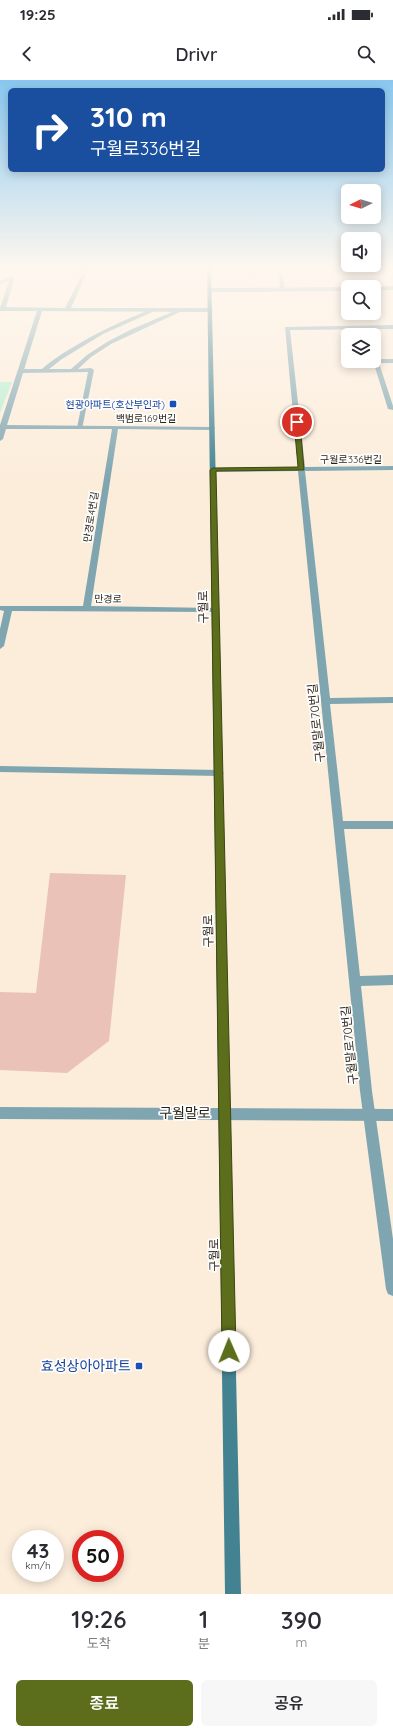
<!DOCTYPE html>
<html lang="ko">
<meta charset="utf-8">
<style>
:root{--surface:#fff;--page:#f7f7f7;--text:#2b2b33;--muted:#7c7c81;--accent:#5c6e1b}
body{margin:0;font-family:Quicksand,"Noto Sans KR",sans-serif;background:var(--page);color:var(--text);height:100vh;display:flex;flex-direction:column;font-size:15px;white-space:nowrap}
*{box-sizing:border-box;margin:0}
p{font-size:13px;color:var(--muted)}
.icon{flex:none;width:22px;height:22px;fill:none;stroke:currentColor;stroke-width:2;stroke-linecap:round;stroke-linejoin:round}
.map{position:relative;height:1514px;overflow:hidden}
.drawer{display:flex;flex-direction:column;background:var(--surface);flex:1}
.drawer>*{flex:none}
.top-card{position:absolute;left:8px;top:8px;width:377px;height:84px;border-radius:6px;box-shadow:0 2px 10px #0003;background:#1a4fa0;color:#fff;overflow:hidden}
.needle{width:26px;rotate:265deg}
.fabs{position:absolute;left:341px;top:104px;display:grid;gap:8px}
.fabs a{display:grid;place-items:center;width:40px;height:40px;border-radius:6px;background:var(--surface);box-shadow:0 2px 10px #0003;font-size:20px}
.speed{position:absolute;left:12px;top:1450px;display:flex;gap:8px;font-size:20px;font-weight:700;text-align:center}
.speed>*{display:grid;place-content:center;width:52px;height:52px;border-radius:50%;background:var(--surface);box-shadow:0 2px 10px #0003;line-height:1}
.speed small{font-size:10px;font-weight:400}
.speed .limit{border:6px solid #d22;background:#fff;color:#111}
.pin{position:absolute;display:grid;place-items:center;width:34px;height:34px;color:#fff;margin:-17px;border:2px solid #fff;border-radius:50%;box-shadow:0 1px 4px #0007}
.me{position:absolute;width:44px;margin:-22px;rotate:359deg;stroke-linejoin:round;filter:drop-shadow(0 0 3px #0008)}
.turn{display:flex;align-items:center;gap:14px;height:84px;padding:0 16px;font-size:18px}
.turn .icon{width:52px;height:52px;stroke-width:2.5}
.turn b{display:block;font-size:28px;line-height:34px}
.eta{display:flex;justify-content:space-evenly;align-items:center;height:68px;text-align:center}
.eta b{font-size:24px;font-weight:600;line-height:28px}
.primary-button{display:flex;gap:8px;margin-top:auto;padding:8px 16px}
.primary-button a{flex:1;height:46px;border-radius:6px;background:var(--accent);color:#fff;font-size:16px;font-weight:600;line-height:46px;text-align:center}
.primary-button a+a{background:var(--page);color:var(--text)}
.status{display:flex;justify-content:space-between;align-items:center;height:28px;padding:0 20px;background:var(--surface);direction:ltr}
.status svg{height:11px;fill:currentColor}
header{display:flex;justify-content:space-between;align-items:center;height:52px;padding:0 16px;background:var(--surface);font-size:18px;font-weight:600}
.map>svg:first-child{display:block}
.green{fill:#b3efd1}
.building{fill:#eac2b8}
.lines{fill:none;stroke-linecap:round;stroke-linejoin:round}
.service{fill:#7fa6b0;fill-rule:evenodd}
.minor{fill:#7fa6b0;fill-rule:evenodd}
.tertiary{fill:#7fa6b0;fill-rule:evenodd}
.secondary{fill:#438291;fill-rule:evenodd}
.route{fill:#5c6e1b;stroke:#3c4812}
.transit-dot{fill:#1a4fb4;stroke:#fdfdfd;stroke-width:1.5}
.labels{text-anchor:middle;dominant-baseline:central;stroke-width:3.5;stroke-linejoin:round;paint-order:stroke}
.far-transit-label{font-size:10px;fill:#164399;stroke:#fdfdfd;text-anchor:end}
.far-street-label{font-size:10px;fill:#281f14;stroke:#fdfdfd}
.street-label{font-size:12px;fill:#281f14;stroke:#fdfdfd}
.near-street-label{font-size:14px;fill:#281f14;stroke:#fdfdfd}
.near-transit-label{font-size:14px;fill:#164399;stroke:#fdfdfd;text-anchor:end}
</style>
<div class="status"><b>19:25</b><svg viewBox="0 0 49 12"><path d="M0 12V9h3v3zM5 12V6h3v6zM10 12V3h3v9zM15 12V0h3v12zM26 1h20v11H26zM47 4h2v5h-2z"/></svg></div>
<header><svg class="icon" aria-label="back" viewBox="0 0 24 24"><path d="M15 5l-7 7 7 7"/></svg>Drivr<svg class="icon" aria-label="search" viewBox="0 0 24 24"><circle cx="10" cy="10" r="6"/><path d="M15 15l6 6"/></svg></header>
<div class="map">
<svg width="393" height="1514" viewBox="0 0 393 1514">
<rect width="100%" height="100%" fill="#fceddb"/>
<polygon class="green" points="0,302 12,302 0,333"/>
<polygon class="building" points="50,793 126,795 109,961 67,993 0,990 0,912 36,913"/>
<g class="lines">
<g class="service">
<polygon points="278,188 282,188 285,210 280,209"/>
<polygon points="11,196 15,197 6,227 9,229 6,231 0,228 9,201 0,204 0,201"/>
<path d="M152,229L157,230L103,254L62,279L49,289H71L87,275L107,262L130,250L179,229L184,230L111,264L91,277L78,289L91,288L94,290L82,349L77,348L88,292L21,293L18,291L21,289H42C51,281 60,275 70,269C96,253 123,240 152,229Z"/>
<polygon points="393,245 393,249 290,250 305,387 393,386 393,390 305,391 330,618 393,617 393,623 330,624 343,741 393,741 393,749 344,749 360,896 393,895 393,905 361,906 372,1011 393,1159 393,1216 388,1214 386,1209 360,1011 298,391 213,392 210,390 213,388 298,387 285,247"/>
<polygon points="374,273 376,274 378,279 393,279 393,283 379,283 393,326 393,330 388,329 373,281"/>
</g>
<g class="minor">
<polygon points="85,188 89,188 71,228 210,228 213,230 210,232 42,231 7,345 214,347 215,348 212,350 118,349 91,526 216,528 220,530 216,532 12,531 4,566 0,569 0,549 4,531 0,530 0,526 83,526 112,349 6,349 3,359 0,361 0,345 37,231 0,231 0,227 65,228"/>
<polygon points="0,686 219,690 224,693 219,696 0,692"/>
<polygon points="0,1027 393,1029 393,1041 0,1039"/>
</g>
<g class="tertiary">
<polygon points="393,206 393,210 374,211 374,207"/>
<polygon points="348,207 348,211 210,212 207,210 210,208"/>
</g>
<polygon class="secondary" points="207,188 211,188 241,1514 225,1514"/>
</g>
<linearGradient id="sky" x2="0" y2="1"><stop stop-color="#89c7f0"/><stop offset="0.47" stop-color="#fef7ef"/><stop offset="1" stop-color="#fef7ef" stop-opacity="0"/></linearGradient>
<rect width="393" height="400" fill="url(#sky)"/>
<polygon class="route" points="297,340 300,342 304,390 216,391 236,1271 234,1276 229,1278 224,1276 222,1271 210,390 213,388 298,387 294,342"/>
<g class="transit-dot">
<rect x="169" y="320" width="8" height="8" rx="2"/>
<rect x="135" y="1282" width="8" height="8" rx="2"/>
</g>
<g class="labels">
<g class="far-transit-label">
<text x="165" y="324">현광아파트(호산부인과)</text>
</g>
<g class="far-street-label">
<text x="146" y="338">백범로169번길</text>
<text x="351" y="379">구월로336번길</text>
<text transform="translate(91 437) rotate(-81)">만경로4번길</text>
<text transform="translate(108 519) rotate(1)">만경로</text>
</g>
<g class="street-label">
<text transform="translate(203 527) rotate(-91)">구월로</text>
<text transform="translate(316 643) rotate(-96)">구월말로70번길</text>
<text transform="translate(208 851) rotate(-91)">구월로</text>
<text transform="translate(349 965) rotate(-96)">구월말로70번길</text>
<text transform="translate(214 1175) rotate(-91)">구월로</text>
</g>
<g class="near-street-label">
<text x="185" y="1033">구월말로</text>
</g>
<g class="near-transit-label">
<text x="131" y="1286">효성상아아파트</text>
</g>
</g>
</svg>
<div class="fabs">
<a><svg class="needle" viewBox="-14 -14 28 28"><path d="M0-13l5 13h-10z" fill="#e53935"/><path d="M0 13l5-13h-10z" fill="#7c7c81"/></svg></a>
<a><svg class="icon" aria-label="sound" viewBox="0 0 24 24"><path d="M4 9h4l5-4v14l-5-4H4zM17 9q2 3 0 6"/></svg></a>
<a><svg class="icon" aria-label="search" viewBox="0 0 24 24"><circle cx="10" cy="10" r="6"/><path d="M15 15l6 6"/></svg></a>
<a><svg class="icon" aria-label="layers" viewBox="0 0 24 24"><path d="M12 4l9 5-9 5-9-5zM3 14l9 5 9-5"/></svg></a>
</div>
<div class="speed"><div>43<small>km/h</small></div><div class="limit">50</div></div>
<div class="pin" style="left:297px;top:342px;background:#d93025"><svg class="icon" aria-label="arrive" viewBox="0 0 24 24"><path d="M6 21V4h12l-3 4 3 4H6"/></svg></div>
<svg class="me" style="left:229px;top:1271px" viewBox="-20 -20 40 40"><circle r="19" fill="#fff"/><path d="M0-13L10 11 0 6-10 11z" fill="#5c6e1b"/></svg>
<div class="top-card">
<div class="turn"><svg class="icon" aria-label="right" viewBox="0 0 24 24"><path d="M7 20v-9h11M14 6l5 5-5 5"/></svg><div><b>310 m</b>구월로336번길</div></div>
</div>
</div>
<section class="drawer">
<div class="eta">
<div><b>19:26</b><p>도착</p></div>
<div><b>1</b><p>분</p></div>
<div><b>390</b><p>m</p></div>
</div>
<div class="primary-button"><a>종료</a><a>공유</a></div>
</section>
